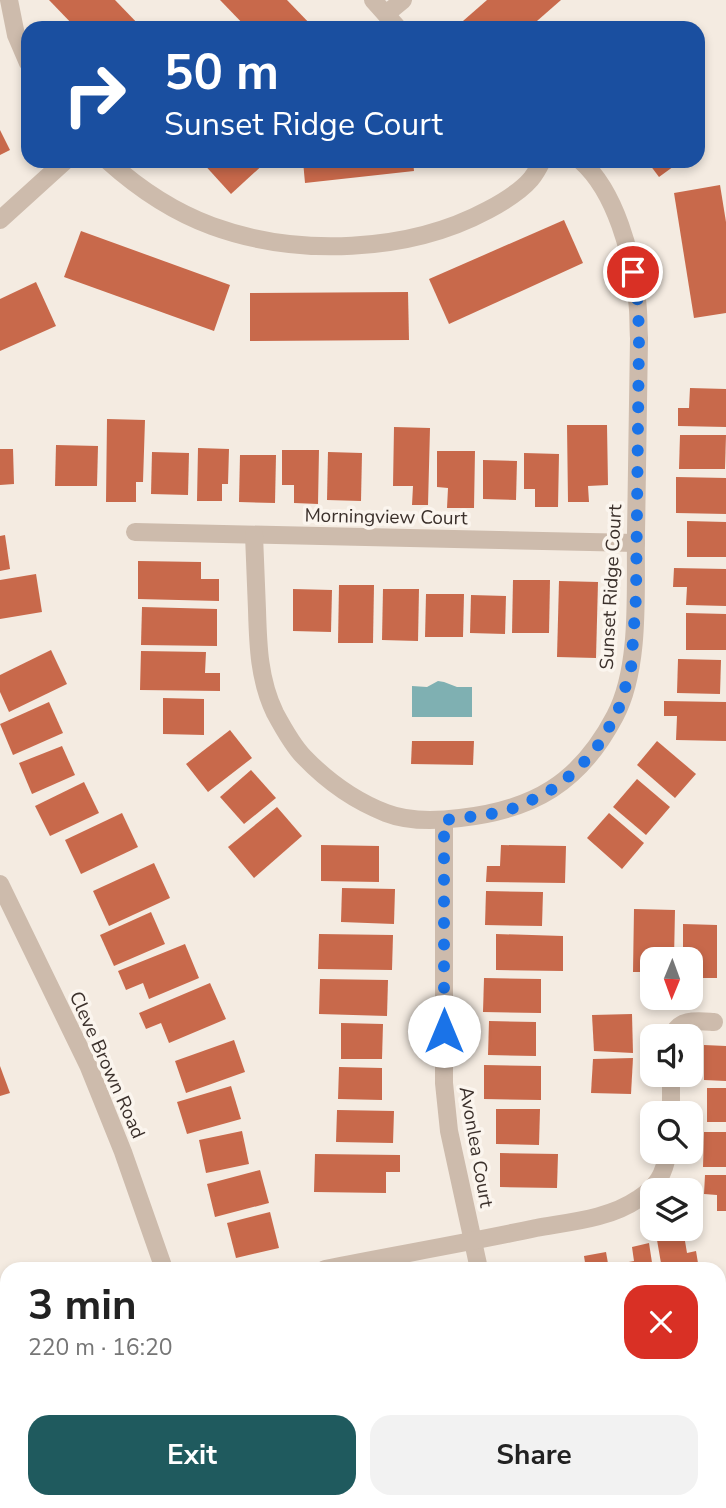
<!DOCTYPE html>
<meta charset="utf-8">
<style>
:root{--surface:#fff;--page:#f2f2f2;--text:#222;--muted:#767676;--accent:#1f5a5e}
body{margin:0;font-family:"Nunito Sans",sans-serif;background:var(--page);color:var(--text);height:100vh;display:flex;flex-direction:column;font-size:26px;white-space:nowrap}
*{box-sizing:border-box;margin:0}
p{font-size:23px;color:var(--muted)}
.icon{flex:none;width:38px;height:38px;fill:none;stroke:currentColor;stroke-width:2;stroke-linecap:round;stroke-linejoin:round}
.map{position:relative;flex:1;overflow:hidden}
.side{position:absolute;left:0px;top:1262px;width:726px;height:247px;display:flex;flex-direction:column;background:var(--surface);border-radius:21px 21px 0 0;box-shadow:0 4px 10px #0003}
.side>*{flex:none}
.guide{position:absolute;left:21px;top:21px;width:684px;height:147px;border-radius:21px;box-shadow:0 4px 10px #0003;background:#1a4fa0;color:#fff;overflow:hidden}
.needle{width:46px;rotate:181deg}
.tools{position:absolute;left:640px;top:947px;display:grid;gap:14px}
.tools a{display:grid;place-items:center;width:63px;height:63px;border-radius:14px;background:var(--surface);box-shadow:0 4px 10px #0003;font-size:35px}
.pin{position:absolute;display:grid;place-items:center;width:60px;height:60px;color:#fff;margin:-30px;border:4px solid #fff;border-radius:50%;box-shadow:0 2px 7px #0007}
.me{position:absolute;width:77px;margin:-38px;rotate:0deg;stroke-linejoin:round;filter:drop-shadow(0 0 5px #0008)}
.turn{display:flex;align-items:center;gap:24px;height:147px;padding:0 28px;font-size:32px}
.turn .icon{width:91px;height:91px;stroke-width:2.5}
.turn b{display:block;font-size:49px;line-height:60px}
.round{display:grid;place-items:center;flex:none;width:74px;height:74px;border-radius:21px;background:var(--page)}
.summary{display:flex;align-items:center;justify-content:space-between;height:119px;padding:0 28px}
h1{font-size:42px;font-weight:700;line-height:52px}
.button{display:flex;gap:14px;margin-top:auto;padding:14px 28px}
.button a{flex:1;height:80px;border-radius:21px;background:var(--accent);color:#fff;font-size:28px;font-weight:700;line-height:80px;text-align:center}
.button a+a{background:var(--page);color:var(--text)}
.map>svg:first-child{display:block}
.water{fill:#7fb0b2}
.building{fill:#c8694b}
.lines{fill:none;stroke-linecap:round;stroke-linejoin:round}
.lane{stroke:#cdbbac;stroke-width:16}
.street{stroke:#cdbbac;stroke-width:18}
.secondary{stroke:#a18a7d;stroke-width:18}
.route{stroke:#1a73e8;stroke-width:12;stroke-dasharray:0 21.6}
.labels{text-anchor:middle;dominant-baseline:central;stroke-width:7;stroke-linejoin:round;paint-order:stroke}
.street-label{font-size:19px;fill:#3b302b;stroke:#fbf5ee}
</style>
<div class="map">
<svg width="726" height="1508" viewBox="0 0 726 1508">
<rect width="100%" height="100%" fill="#f4ebe1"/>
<polygon class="water" points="438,681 444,682 457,687 472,687 472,717 412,717 412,686 427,687"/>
<g class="building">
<polygon points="49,0 115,0 142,28 76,28"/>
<polygon points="220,0 287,0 314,28 247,28"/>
<polygon points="487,0 561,0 529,28 455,28"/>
<polygon points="0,130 10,150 0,155"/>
<polygon points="201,161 267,161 231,194"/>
<polygon points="303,161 413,161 414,171 305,183"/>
<polygon points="647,161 681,161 659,177"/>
<polygon points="720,185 726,222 726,313 694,318 674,193"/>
<polygon points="564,220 583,263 449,324 429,279"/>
<polygon points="81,231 230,285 214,331 64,277"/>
<polygon points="36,282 56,326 0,351 0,299"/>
<polygon points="408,292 409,340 250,341 250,293"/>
<polygon points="690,388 726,389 726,427 678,426 678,408 689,408"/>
<polygon points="107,419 145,420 143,482 136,482 136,502 106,502"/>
<polygon points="567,425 607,425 608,485 588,486 589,502 568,502"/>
<polygon points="394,427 430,428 428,505 412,505 413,486 393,486"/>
<polygon points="680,435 726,435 725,469 679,469"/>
<polygon points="56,445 98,446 97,486 55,486"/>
<polygon points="198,448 229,449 228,484 222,484 222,501 197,501"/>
<polygon points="0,449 13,449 14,484 0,485"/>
<polygon points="282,450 319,450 318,504 294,503 294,485 282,485"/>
<polygon points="437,451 475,451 474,508 447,508 448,488 437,487"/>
<polygon points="152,452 189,453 188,495 151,494"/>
<polygon points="328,452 362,453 361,501 327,500"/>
<polygon points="524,453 559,454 558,507 535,507 535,489 524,489"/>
<polygon points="240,455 276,455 275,503 239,502"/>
<polygon points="483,460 517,461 516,500 483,499"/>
<polygon points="676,477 726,478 726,514 676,513"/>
<polygon points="687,521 726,522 726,557 687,557"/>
<polygon points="5,535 10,569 0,571 0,536"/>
<polygon points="138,561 201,562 201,579 219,579 219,601 138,599"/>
<polygon points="674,568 726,569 726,606 686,605 687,587 673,587"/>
<polygon points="36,574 42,612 0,619 0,580"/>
<polygon points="513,580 550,580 549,633 512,633"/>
<polygon points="559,581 598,582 596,658 557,657"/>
<polygon points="339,585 374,585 373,643 338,643"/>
<polygon points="293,589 332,590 331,632 293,631"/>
<polygon points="383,589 419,589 418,641 382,640"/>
<polygon points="426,594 464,594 463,637 425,637"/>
<polygon points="471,595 506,596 505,634 470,633"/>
<polygon points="142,607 217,609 217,646 141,645"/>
<polygon points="686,613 726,614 726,650 686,650"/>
<polygon points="51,650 67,684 9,712 0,692 0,675"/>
<polygon points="141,651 206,652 205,673 220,673 220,691 140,690"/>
<polygon points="678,659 721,660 720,694 677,693"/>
<polygon points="163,698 204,699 204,735 163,734"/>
<polygon points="664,701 726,702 726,741 676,740 677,716 664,716"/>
<polygon points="49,702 63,733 13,755 0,724"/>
<polygon points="230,730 252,758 208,792 186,764"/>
<polygon points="412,741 474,741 473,765 411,764"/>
<polygon points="657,741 696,774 675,798 637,765"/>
<polygon points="62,746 75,775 32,794 19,763"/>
<polygon points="251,770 276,798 244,824 220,797"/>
<polygon points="637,779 670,807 646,835 613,807"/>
<polygon points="84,782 99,813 50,836 35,806"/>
<polygon points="277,807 302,836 254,878 228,847"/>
<polygon points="122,813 138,847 81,874 65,840"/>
<polygon points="609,813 644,843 622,869 587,838"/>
<polygon points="321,845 379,846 379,882 321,881"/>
<polygon points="501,845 566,846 565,883 486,882 487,866 500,866"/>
<polygon points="154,863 170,898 109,926 93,891"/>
<polygon points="342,888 395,889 394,924 341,922"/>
<polygon points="486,891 543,892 542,926 485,925"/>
<polygon points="634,909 675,910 674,959 653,959 653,972 633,972"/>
<polygon points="151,912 165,944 114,966 100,935"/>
<polygon points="683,924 717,925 717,978 691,978 691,959 683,959"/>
<polygon points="319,934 393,935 392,970 318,969"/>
<polygon points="496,934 563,936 563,971 496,970"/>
<polygon points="185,944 199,978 149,999 143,983 126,990 118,971"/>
<polygon points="484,978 541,979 541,1013 483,1012"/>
<polygon points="320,979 388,980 387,1016 319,1014"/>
<polygon points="210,983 226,1019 169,1043 161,1023 146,1029 139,1013"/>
<polygon points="632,1014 633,1053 594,1051 592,1015"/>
<polygon points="489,1021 536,1022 536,1056 488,1055"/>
<polygon points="341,1023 383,1024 382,1059 341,1059"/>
<polygon points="234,1040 245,1072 186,1093 175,1061"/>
<polygon points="704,1045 726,1046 726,1081 704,1080"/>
<polygon points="633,1058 631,1094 591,1093 593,1059"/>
<polygon points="484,1065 541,1066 541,1100 484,1099"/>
<polygon points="0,1066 10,1093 0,1096"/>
<polygon points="339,1067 382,1068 382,1100 338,1099"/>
<polygon points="231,1086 241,1119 187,1134 177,1102"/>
<rect x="707" y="1088" width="19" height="34"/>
<polygon points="496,1109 540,1109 539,1145 496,1144"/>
<polygon points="337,1110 394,1111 393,1143 336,1142"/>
<polygon points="242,1131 249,1164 206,1173 199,1140"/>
<polygon points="704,1132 726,1132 726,1167 703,1167"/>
<polygon points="500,1153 558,1154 557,1188 500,1187"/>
<polygon points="315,1154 400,1155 400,1172 386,1172 386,1193 314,1192"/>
<polygon points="260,1170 269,1203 215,1217 207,1184"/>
<polygon points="705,1175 726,1175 726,1211 717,1211 717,1195 704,1194"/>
<polygon points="270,1212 279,1248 236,1258 227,1223"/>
<polygon points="684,1235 687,1253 696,1251 699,1269 662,1269 657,1240"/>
<polygon points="649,1243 653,1269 619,1269 618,1264 634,1261 632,1247"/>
<polygon points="606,1252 609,1269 586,1269 584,1256"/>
<polygon points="564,1262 565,1269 543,1269 542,1266"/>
<polygon points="0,1367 7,1367 7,1411 0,1410"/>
</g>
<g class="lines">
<polyline class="lane" points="353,1508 356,1502"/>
<g class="street">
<polyline points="9,0 16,35 28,63"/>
<polyline points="373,0 398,28"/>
<polyline points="386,14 403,0"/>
<path d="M108,161C138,188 174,212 212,226C297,257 408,253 488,210C503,202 520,192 531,179C535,174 539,167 542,161"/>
<polyline points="0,220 65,161"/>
<polyline points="135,532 636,543"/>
<path d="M254,535C255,560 256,585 257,610C258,645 259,680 275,713C282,726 294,747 304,757C327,781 355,801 386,813C409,822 436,821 460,818C533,810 580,783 615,716C641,667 635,589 636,534C637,469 638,403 639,338C638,325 639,312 637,300C632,255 616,192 581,161"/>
<polyline points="444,820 444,1083 449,1131 479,1269"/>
<polyline points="0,884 88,1065 123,1152 164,1269"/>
<path d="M673,1036C678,1018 698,1021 714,1022"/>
<polyline points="671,1113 671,1074"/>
<path d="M325,1269C395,1255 466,1243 536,1228C569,1222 609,1219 638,1199C658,1186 664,1174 668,1152"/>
</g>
<g class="secondary">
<polyline points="719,1373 726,1372"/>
<polyline points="110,1508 140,1502"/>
</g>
</g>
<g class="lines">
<polyline class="route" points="444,1031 444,820 486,815 500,812 514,808 547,793 572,774 594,752 617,714 631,669 636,597 639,338 638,303 633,272"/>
</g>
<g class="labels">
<g class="street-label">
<text transform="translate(386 517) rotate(1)">Morningview Court</text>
<text transform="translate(611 587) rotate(-87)">Sunset Ridge Court</text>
<text transform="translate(107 1065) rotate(66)">Cleve Brown Road</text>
<text transform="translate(476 1147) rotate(80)">Avonlea Court</text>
</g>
</g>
</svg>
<div class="tools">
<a><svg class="needle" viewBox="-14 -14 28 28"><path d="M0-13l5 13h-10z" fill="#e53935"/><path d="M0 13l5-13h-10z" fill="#767676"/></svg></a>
<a><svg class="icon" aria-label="sound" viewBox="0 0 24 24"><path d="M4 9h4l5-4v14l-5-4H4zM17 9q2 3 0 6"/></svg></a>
<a><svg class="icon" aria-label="search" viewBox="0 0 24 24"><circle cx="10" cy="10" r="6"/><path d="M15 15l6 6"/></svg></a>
<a><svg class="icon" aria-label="layers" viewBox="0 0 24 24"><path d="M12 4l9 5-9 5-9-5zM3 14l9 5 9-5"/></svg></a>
</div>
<div class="pin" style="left:633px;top:272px;background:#d93025"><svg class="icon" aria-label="arrive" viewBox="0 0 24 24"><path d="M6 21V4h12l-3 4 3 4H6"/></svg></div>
<svg class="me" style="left:444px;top:1031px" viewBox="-20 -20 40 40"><circle r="19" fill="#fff"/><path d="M0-13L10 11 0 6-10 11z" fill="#1a73e8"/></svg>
<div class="guide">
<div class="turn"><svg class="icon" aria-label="right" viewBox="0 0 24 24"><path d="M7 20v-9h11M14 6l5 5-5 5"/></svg><div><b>50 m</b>Sunset Ridge Court</div></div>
</div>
<section class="side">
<div class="summary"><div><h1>3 min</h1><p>220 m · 16:20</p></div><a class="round" style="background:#d93025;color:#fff"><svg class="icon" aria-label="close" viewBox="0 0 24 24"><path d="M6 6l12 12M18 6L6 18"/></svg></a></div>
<div class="button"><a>Exit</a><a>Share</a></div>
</section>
</div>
